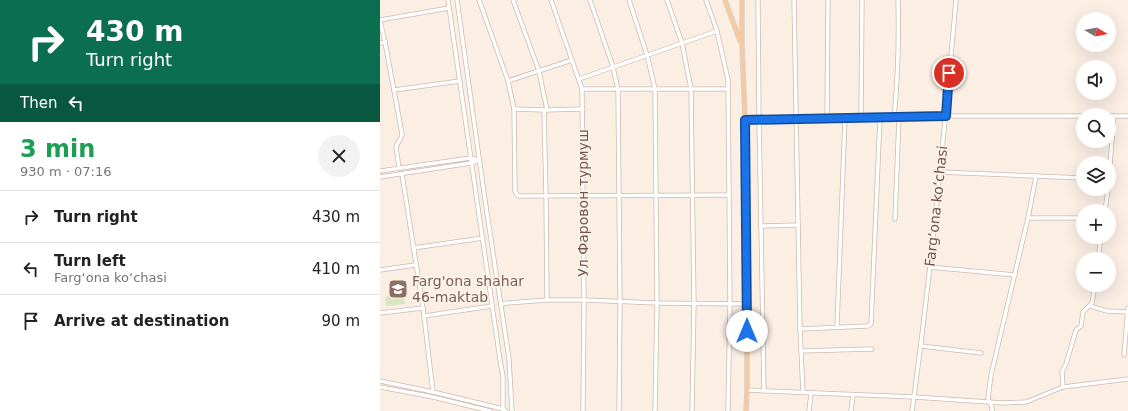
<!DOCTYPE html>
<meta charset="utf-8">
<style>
:root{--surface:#fff;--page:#f2f2f2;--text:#222;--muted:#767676;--line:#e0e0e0}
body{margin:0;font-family:"DejaVu Sans",sans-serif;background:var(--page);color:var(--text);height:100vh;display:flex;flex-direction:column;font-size:15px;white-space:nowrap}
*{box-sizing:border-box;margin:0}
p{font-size:13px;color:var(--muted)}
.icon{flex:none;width:22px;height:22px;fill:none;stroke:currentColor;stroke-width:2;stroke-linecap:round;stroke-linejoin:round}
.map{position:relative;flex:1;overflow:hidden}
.sheet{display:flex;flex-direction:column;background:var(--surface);width:380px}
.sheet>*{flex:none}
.guide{background:#0b6e4f;color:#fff;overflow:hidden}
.needle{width:26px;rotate:99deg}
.tools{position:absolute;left:696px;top:12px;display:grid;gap:8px}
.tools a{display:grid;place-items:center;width:40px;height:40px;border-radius:50%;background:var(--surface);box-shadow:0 4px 16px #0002;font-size:20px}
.pin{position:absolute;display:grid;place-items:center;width:34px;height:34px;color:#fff;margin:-17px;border:2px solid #fff;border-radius:50%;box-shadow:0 1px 4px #0007}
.me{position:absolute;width:44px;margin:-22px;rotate:0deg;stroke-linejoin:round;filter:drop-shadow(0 0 3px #0008)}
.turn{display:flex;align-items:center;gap:14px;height:84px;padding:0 20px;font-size:18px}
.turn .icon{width:52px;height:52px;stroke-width:2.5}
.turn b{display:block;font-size:28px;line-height:34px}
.then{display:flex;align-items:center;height:38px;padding:0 20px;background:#0003;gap:8px;font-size:15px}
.round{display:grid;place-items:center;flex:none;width:42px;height:42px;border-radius:21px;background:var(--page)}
.head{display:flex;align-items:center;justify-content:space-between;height:68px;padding:0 20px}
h1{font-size:24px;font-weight:800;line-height:30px;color:#1e9e55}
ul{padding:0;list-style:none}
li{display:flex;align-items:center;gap:12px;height:52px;padding:0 20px;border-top:1px solid var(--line)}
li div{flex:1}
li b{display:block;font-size:15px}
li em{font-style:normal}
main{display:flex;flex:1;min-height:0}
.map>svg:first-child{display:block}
.green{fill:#d7e7c4}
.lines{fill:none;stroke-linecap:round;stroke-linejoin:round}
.minor-casing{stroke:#ceb8af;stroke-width:5}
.major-casing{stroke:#d8cfcd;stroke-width:5.5}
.minor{stroke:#fff;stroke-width:3.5}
.major{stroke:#f6caa1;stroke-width:4}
.route-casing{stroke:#114b97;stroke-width:10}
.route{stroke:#1a73e8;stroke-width:7}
.labels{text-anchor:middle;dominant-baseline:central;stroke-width:3;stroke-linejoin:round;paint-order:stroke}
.street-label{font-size:14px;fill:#72544b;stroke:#fef3ea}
.education-label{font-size:14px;fill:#785e54;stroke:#fef3ea;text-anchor:start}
</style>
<main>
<section class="sheet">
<div class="guide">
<div class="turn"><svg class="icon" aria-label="right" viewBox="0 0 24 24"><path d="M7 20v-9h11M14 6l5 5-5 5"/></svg><div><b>430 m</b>Turn right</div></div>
<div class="then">Then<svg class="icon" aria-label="left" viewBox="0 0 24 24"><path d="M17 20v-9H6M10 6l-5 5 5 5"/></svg></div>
</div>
<div class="head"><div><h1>3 min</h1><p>930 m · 07:16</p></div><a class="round"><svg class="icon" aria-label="close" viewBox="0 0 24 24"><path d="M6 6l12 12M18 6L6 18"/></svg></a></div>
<ul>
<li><svg class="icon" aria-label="right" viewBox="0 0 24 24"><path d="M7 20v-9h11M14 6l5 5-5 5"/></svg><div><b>Turn right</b></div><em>430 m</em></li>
<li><svg class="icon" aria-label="left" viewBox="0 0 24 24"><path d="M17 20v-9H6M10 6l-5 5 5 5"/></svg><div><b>Turn left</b><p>Fargʻona koʻchasi</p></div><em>410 m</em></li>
<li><svg class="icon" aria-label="arrive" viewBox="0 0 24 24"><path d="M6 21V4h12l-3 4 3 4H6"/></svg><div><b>Arrive at destination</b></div><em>90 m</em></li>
</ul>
</section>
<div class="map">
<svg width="748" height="411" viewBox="0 0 748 411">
<rect width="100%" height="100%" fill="#fbefe4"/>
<polygon class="green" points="23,294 25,304 6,306 5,297"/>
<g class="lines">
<g class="minor-casing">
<g id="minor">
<polyline points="68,0 120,360 123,377 123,411"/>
<polyline points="77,0 104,193 129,359 132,411"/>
<polyline points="99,0 128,81 134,109 135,191 138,196 349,195"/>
<polyline points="133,0 159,71 167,110"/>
<polyline points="171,0 202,89 204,300 203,411"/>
<polyline points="210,0 233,67 238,90 240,303 239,411"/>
<polyline points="249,0 267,55 275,89 277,303 275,411"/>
<polyline points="287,0 302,43 311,89 314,304 312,411"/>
<polyline points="326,0 337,31 348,80 350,304 348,411"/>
<polyline points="378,0 379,119 384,391"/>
<polyline points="414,0 420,329 423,393"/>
<polyline points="0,20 69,8"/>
<polyline points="0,21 5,42"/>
<path d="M0,43L5,42L22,134C22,139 17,142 16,147L19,168"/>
<polyline points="199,79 337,31"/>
<polyline points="128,81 192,60"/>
<polyline points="202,89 348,89"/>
<polyline points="14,90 80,81"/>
<polyline points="134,109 164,110 203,109"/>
<polyline points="164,110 166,196 167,300"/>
<polyline points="729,116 748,116"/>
<polyline points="447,118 448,0"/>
<polyline points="481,118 482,0"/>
<path d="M514,118C518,78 519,39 518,0"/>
<polyline points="365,119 566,116 703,116"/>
<polyline points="0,171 90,158 100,160 91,163 0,177"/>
<polyline points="559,172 703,178"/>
<polyline points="22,174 43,308"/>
<polyline points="729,177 734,116"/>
<polyline points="725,211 728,189"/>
<polyline points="648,218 703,218"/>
<polyline points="515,219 519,117"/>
<polyline points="381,226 418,225"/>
<polyline points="33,248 103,238"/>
<polyline points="718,259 721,237"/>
<polyline points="549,267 635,275"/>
<polyline points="0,270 35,265"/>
<polyline points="122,304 127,303 167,300 204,300 277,303 367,304"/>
<polyline points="710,306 727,311 748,312"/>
<polyline points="0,313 43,308 53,392"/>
<polyline points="44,316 112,306"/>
<polyline points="457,327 465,118"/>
<polyline points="420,329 488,326 491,324 500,118"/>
<polyline points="541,346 601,353"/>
<polyline points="421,351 492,349"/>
<polyline points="744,355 748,308"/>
<polyline points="0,381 53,392 123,409 126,411"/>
<polyline points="0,387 53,397 110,411"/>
<polyline points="683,387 682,372 686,364 696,330 701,326 703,312 712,303 715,285"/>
<polyline points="367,390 534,397 623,403 646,402 683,387 748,379"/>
<polyline points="429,411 431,393"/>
<polyline points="471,411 473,395"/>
<path d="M532,411C551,275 564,137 576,0"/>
<path d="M612,411C613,405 609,403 608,398L611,375L648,218L656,176"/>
</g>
</g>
<g class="major-casing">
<g id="major">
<polyline points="345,0 360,41"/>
<polyline points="362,0 362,45 365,119 367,282 367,390 366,411"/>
</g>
</g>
<use href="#minor" class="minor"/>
<use href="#major" class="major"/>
</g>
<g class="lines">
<g class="route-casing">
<polyline id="route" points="367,331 365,120 566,116 569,73"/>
</g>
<use href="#route" class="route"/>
</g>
<defs>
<g id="school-square" transform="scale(1)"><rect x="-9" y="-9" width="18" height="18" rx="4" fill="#8d6e63" stroke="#fef3ea"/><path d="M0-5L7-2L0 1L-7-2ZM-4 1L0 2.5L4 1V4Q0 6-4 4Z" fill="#fff"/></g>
</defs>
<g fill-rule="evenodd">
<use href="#school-square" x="18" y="289"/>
</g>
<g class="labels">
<g class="street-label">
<text transform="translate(203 203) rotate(-90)">Ул Фаровон турмуш</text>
<text transform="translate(556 206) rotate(-84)">Fargʻona koʻchasi</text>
</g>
<g class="education-label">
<text x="32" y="281">Farg'ona shahar<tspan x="32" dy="16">46-maktab</tspan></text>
</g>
</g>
</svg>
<div class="tools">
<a><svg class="needle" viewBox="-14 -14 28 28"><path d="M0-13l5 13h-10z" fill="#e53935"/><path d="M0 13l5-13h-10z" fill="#767676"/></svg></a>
<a><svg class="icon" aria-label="sound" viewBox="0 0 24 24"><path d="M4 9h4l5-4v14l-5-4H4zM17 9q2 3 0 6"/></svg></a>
<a><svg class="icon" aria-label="search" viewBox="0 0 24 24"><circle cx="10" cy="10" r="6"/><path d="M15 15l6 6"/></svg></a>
<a><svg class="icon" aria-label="layers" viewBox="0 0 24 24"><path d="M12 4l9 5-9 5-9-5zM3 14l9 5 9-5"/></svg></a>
<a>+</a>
<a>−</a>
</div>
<div class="pin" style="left:569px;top:73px;background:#d93025"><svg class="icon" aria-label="arrive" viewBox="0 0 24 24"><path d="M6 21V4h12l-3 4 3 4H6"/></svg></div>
<svg class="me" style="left:367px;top:331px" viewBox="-20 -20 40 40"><circle r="19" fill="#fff"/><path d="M0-13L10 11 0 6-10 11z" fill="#1a73e8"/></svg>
</div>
</main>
